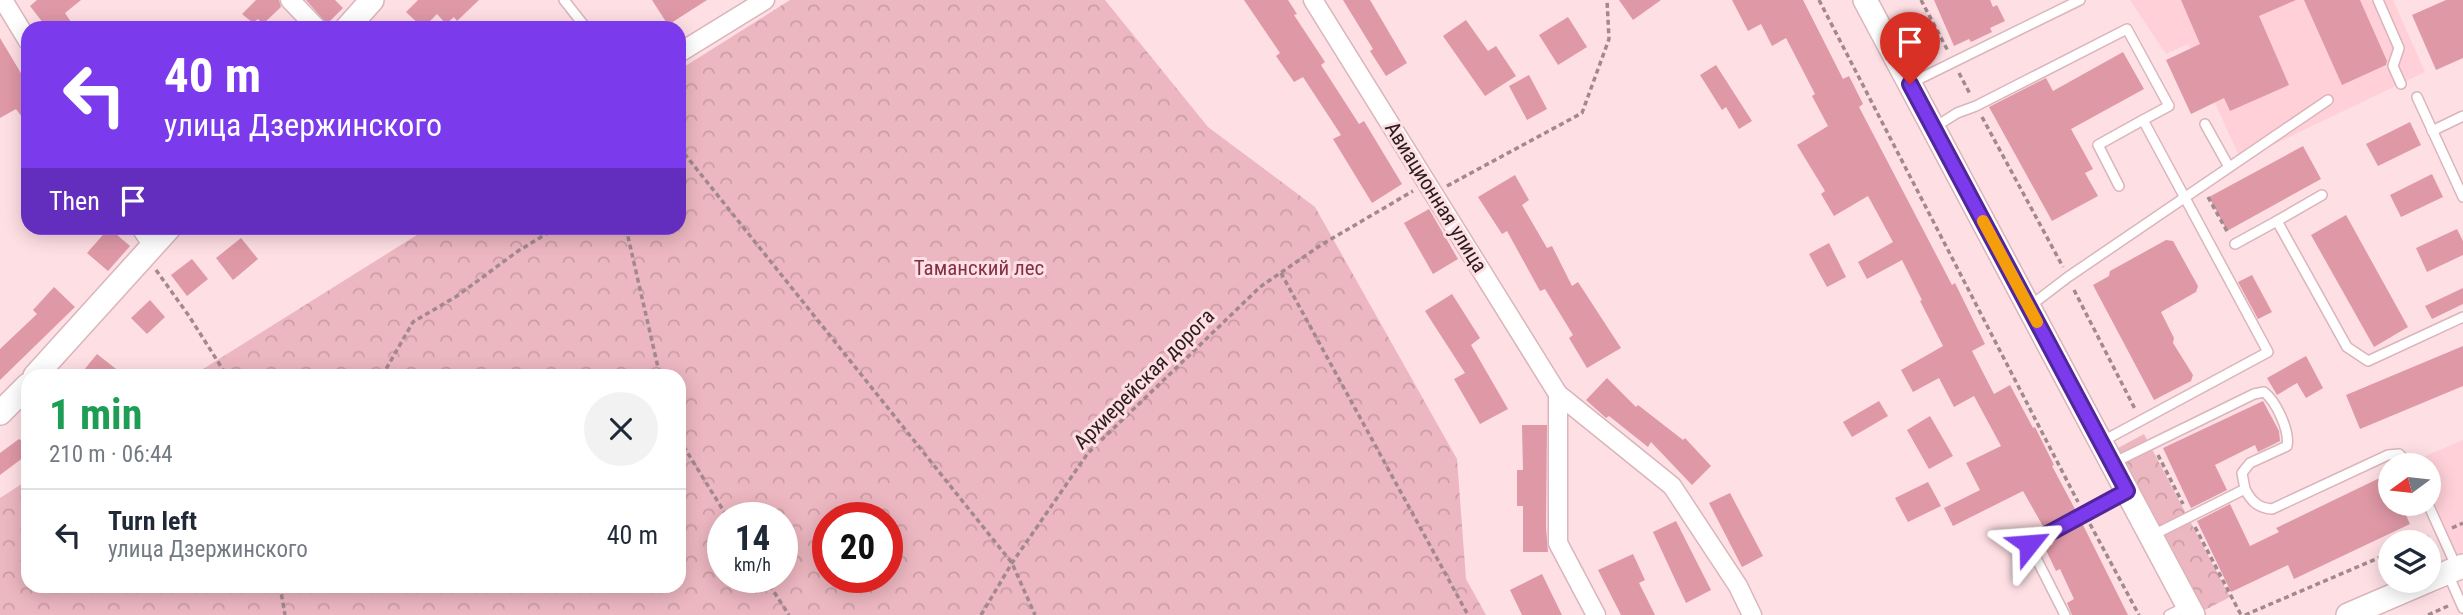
<!DOCTYPE html>
<meta charset="utf-8">
<style>
:root{--surface:#fff;--page:#f2f2f3;--text:#1f2937;--muted:#747a83;--line:#e0e1e3}
body{margin:0;font-family:"Roboto Condensed",sans-serif;background:var(--page);color:var(--text);height:100vh;display:flex;flex-direction:column;font-size:26px;white-space:nowrap}
*{box-sizing:border-box;margin:0}
p{font-size:23px;color:var(--muted)}
.icon{flex:none;width:38px;height:38px;fill:none;stroke:currentColor;stroke-width:2;stroke-linecap:round;stroke-linejoin:round}
.map{position:relative;flex:1;overflow:hidden}
.drawer{position:absolute;left:21px;top:369px;width:665px;height:224px;display:flex;flex-direction:column;background:var(--surface);border-radius:21px;box-shadow:0 4px 18px #0003}
.drawer>*{flex:none}
.banner{position:absolute;left:21px;top:21px;width:665px;height:214px;border-radius:21px;box-shadow:0 4px 18px #0003;background:#7c3aed;color:#fff;overflow:hidden}
.needle{width:46px;rotate:255deg}
.buttons{position:absolute;left:2378px;top:453px;display:grid;gap:14px}
.buttons a{display:grid;place-items:center;width:63px;height:63px;border-radius:50%;background:var(--surface);box-shadow:0 4px 18px #0003;font-size:35px}
.speed{position:absolute;left:707px;top:502px;display:flex;gap:14px;font-size:35px;font-weight:700;text-align:center}
.speed>*{display:grid;place-content:center;width:91px;height:91px;border-radius:50%;background:var(--surface);box-shadow:0 4px 18px #0003;line-height:1}
.speed small{font-size:18px;font-weight:400}
.speed .limit{border:10px solid #d22;background:#fff;color:#111}
.pin{position:absolute;display:grid;place-items:center;width:60px;height:60px;color:#fff;margin:-72px -30px;border-radius:50% 50% 50% 0;rotate:-45deg;box-shadow:0 0 7px #0007}
.pin .icon{rotate:45deg}
.me{position:absolute;width:77px;margin:-38px;rotate:62deg;stroke-linejoin:round;filter:drop-shadow(0 0 5px #0008)}
.turn{display:flex;align-items:center;gap:24px;height:147px;padding:0 28px;font-size:32px}
.turn .icon{width:91px;height:91px;stroke-width:2.5}
.turn b{display:block;font-size:49px;line-height:60px}
.then{display:flex;align-items:center;height:66px;padding:0 28px;background:#0003;gap:14px;font-size:26px}
.round{display:grid;place-items:center;flex:none;width:74px;height:74px;border-radius:37px;background:var(--page)}
.headline{display:flex;align-items:center;justify-content:space-between;height:119px;padding:0 28px}
h1{font-size:42px;font-weight:700;line-height:52px;color:#1e9e55}
ul{padding:0;list-style:none}
li{display:flex;align-items:center;gap:21px;height:91px;padding:0 28px;border-top:2px solid var(--line)}
li div{flex:1}
li b{display:block;font-size:26px}
li em{font-style:normal}
.map>svg:first-child{display:block}
.built{fill:#ffd0d8}
.forest{fill:url(#forest-crowns);fill-rule:evenodd}
.building{fill:#df98a6}
.lines{fill:none;stroke-linecap:round;stroke-linejoin:round}
.service-casing{stroke:#dab5bb;stroke-width:12}
.minor-casing{stroke:#dab5bb;stroke-width:21}
.tertiary-casing{stroke:#dab5bb;stroke-width:26}
.path{stroke:#a1898d;stroke-width:3.5;stroke-dasharray:5 3.5;stroke-linecap:butt}
.service{stroke:#fff;stroke-width:9}
.minor{stroke:#fff;stroke-width:18}
.tertiary{stroke:#fff;stroke-width:23}
.route-casing{stroke:#51269a;stroke-width:18}
.route{stroke:#7c3aed;stroke-width:12}
.slow{stroke:#f59e0b;stroke-width:12}
.labels{text-anchor:middle;dominant-baseline:central;stroke-width:6;stroke-linejoin:round;paint-order:stroke}
.street-label{font-size:21px;fill:#2b1d1f;stroke:#fedfe4}
.park-label{font-size:21px;fill:#833047;stroke:#fedfe4}
</style>
<div class="map">
<svg width="2463" height="615" viewBox="0 0 2463 615">
<defs>
<pattern id="forest-crowns" width="20" height="18" patternUnits="userSpaceOnUse" patternTransform="scale(1.75)"><rect width="20" height="18" fill="#edb7c1"/><path d="M2 6a3 3 0 1 1 6 0M12 15a3 3 0 1 1 6 0" fill="none" stroke="#cb9da5"/></pattern>
</defs>
<rect width="100%" height="100%" fill="#fedfe4"/>
<g class="built">
<polygon points="2130,0 2393,0 2425,72 2241,160 2188,44 2166,54"/>
<polygon points="2463,440 2463,553 2457,556 2429,490 2429,466 2419,465 2416,460"/>
</g>
<g class="forest">
<path d="M790,0H1105L1208,127L1315,207L1457,459L1466,579L1486,615H0V498L28,480V586H679V376H192L428,228H679V70ZM723,518H782V578H723ZM828,518H887V578H828Z"/>
<polygon points="2144,434 2230,597 2201,612 2117,451 2118,448"/>
</g>
<g class="building">
<polygon points="37,0 81,0 65,13 75,28 47,28 30,6"/>
<polygon points="256,0 279,0 281,7 263,24 258,19 253,23 242,14"/>
<polygon points="306,0 335,0 343,8 327,24"/>
<polygon points="418,0 479,0 457,21 454,17 446,24 437,14 423,28 406,12"/>
<polygon points="652,0 707,0 668,25"/>
<polygon points="1244,0 1288,0 1297,14 1294,15 1325,62 1321,65 1359,124 1364,121 1402,184 1372,203 1333,139 1341,135 1303,77 1294,82 1276,56 1280,53"/>
<polygon points="1343,0 1370,0 1407,63 1386,76 1370,51 1373,49"/>
<polygon points="1619,0 1661,0 1633,20"/>
<polygon points="1732,0 1803,0 1843,79 1849,76 1863,104 1859,107 1952,285 1955,283 1985,344 1972,351 1994,394 2010,385 2033,428 2035,427 2054,465 2052,466 2076,511 2044,528 2023,491 1953,526 1944,508 1980,490 1966,463 2001,446 1974,396 1954,407 1939,378 1913,392 1901,370 1943,346 1920,301 1922,300 1902,260 1867,279 1858,262 1893,242 1868,196 1834,216 1821,194 1825,191 1797,145 1828,126 1812,96 1815,94 1786,38 1772,46 1761,24 1748,31"/>
<polygon points="1934,0 1990,0 1993,7 1997,5 2005,21 1990,28 1992,32 1971,42 1969,39 1954,46"/>
<polygon points="2181,0 2296,0 2259,16 2289,85 2230,111 2224,98 2191,114 2166,60 2200,44"/>
<polygon points="2304,0 2360,0 2387,61 2386,65 2342,85"/>
<polygon points="2446,0 2463,0 2463,58 2436,70 2412,15"/>
<polygon points="1568,17 1587,47 1558,65 1539,35"/>
<polygon points="1466,20 1488,51 1496,46 1516,76 1485,96 1443,36"/>
<polygon points="0,38 28,85 28,125 16,109 0,118"/>
<polygon points="2123,52 2144,89 2071,129 2093,169 2085,173 2098,196 2052,221 1989,107 2046,78 2053,91"/>
<polygon points="1716,65 1752,121 1739,129 1726,107 1722,110 1700,75"/>
<polygon points="1529,75 1547,109 1527,120 1509,86"/>
<polygon points="2410,122 2421,145 2378,166 2366,144"/>
<polygon points="2303,146 2321,179 2227,231 2209,197"/>
<polygon points="2432,174 2443,197 2401,217 2390,195"/>
<polygon points="1515,175 1529,200 1522,205 1547,248 1552,246 1572,286 1578,282 1621,348 1587,368 1569,338 1573,335 1545,289 1540,291 1507,231 1502,234 1478,197"/>
<polygon points="1429,209 1458,259 1433,274 1404,223"/>
<polygon points="2346,215 2408,327 2374,347 2311,235"/>
<polygon points="109,228 130,246 108,271 87,253"/>
<polygon points="2457,229 2463,241 2463,255 2427,272 2416,248"/>
<polygon points="241,238 258,259 233,280 216,258"/>
<polygon points="2166,240 2173,241 2198,286 2196,292 2161,312 2174,338 2173,343 2193,375 2191,381 2154,400 2093,285 2109,276 2110,271"/>
<polygon points="1829,243 1846,277 1827,287 1809,254"/>
<polygon points="192,259 208,279 187,296 171,275"/>
<polygon points="2252,275 2272,312 2258,319 2238,282"/>
<polygon points="54,287 75,307 0,380 0,349 37,314 33,310"/>
<polygon points="2463,288 2463,304 2432,319 2425,306"/>
<polygon points="1452,294 1480,338 1471,345 1508,409 1480,424 1454,379 1465,373 1425,311"/>
<polygon points="150,300 165,317 147,334 131,318"/>
<polygon points="2463,346 2463,386 2360,429 2346,395"/>
<polygon points="97,354 125,376 79,376"/>
<polygon points="2306,356 2323,388 2306,398 2297,383 2277,395 2267,378"/>
<polygon points="1607,378 1636,407 1638,405 1683,440 1685,438 1711,466 1692,485 1651,442 1648,447 1609,416 1606,418 1586,400"/>
<polygon points="1879,401 1888,416 1852,437 1843,422"/>
<polygon points="2263,401 2279,431 2280,441 2258,452 2255,445 2215,465 2227,490 2191,508 2163,448"/>
<polygon points="1930,416 1953,456 1929,469 1907,430"/>
<polygon points="1522,425 1547,425 1546,528 1548,552 1523,552 1523,506 1517,506 1517,470 1523,470"/>
<polygon points="19,439 28,444 28,454 0,475 0,453"/>
<polygon points="2390,473 2390,504 2401,504 2410,524 2294,579 2288,565 2231,592 2197,521 2230,504 2250,546 2279,532 2276,528"/>
<polygon points="1928,482 1941,506 1908,522 1895,498"/>
<polygon points="1730,493 1763,556 1742,567 1709,503"/>
<polygon points="1676,521 1711,590 1686,603 1653,532"/>
<polygon points="2082,523 2128,615 2072,615 2067,603 2074,599 2060,569 2056,571 2045,548 2053,544 2050,540"/>
<polygon points="1633,554 1645,580 1639,583 1655,615 1621,615 1598,570"/>
<polygon points="1542,574 1562,615 1522,615 1510,590"/>
</g>
<g class="lines">
<g class="service-casing">
<g id="service">
<polyline points="564,0 586,28"/>
<polyline points="2378,0 2399,48 2393,66 2401,84"/>
<polyline points="1911,83 2080,0"/>
<polyline points="2417,97 2463,197"/>
<polyline points="2205,124 2229,167"/>
<polyline points="1935,127 1957,113 1976,106 2127,29 2169,106 2143,120 2268,352 2103,441"/>
<polyline points="2432,131 2463,116"/>
<polyline points="2119,186 2098,145 2143,120"/>
<polyline points="2277,221 2322,195"/>
<polyline points="2235,244 2277,221 2347,347 2368,361 2463,317"/>
<polyline points="2030,306 2068,277 2328,100"/>
<path d="M2113,463L2254,394L2264,392C2276,401 2290,431 2287,446L2250,463L2242,473L2245,489"/>
<polyline points="2428,504 2456,566"/>
<path d="M2153,535L2245,489C2251,501 2258,508 2272,509L2388,455L2399,454L2411,466"/>
<polyline points="2448,574 2463,608"/>
<polyline points="2065,615 2029,544 2126,492"/>
<polyline points="2169,615 2187,606"/>
</g>
</g>
<g class="minor-casing">
<g id="minor">
<polyline points="3,0 28,41"/>
<polyline points="290,0 317,28"/>
<polyline points="1313,0 1558,394 1672,486 1738,586 1752,615"/>
<polyline points="679,53 765,0"/>
<polyline points="141,228 153,246"/>
<polyline points="1558,394 1558,543 1596,615"/>
</g>
</g>
<g class="tertiary-casing">
<g id="tertiary">
<polyline points="1865,0 2193,615"/>
<polyline points="347,28 372,0"/>
<polyline points="35,376 169,228"/>
<polyline points="0,413 28,385"/>
<polyline points="2429,580 2463,566"/>
<polyline points="2348,615 2427,581"/>
</g>
</g>
<g class="path">
<polyline points="1819,0 2078,502"/>
<polyline points="1921,0 1948,51"/>
<polyline points="1959,73 1970,94"/>
<polyline points="1982,117 2063,267"/>
<polyline points="679,147 1012,563 1035,615"/>
<polyline points="1447,186 1582,113 1609,39 1607,0"/>
<polyline points="2208,197 2228,233"/>
<polyline points="626,228 660,376"/>
<polyline points="156,270 189,316 227,376"/>
<polyline points="1281,273 1468,615"/>
<polyline points="2074,290 2136,411"/>
<polyline points="382,376 413,322 457,296 518,251 556,228"/>
<polyline points="679,439 728,518"/>
<polyline points="2158,455 2183,504"/>
<polyline points="2090,524 2139,615"/>
<polyline points="2195,527 2240,613 2236,615"/>
<polyline points="2452,528 2463,523"/>
<polyline points="2416,542 2429,537"/>
<polyline points="765,578 789,615"/>
<polyline points="280,586 285,615"/>
<polyline points="981,615 1012,563 1088,453 1260,287 1321,245 1413,191"/>
<polyline points="2245,615 2390,553"/>
<polyline points="2428,615 2448,606"/>
</g>
<use href="#service" class="service"/>
<use href="#minor" class="minor"/>
<use href="#tertiary" class="tertiary"/>
</g>
<g class="lines">
<g class="route-casing">
<polyline id="route" points="1910,84 2127,491 2029,544"/>
</g>
<use href="#route" class="route"/>
<polyline class="slow" points="1983,221 2037,322"/>
</g>
<g class="labels">
<g class="street-label">
<text transform="translate(1436 197) rotate(58)">Авиационная улица</text>
<text transform="translate(1144 379) rotate(-45)">Архиерейская дорога</text>
</g>
<g class="park-label">
<text x="979" y="268">Таманский лес</text>
</g>
</g>
</svg>
<div class="buttons">
<a><svg class="needle" viewBox="-14 -14 28 28"><path d="M0-13l5 13h-10z" fill="#e53935"/><path d="M0 13l5-13h-10z" fill="#747a83"/></svg></a>
<a><svg class="icon" aria-label="layers" viewBox="0 0 24 24"><path d="M12 4l9 5-9 5-9-5zM3 14l9 5 9-5"/></svg></a>
</div>
<div class="speed"><div>14<small>km/h</small></div><div class="limit">20</div></div>
<div class="pin" style="left:1910px;top:84px;background:#d93025"><svg class="icon" aria-label="arrive" viewBox="0 0 24 24"><path d="M6 21V4h12l-3 4 3 4H6"/></svg></div>
<svg class="me" style="left:2029px;top:544px" viewBox="-20 -20 40 40"><path d="M0-17L14 15 0 8-14 15z" fill="#7c3aed" stroke="#fff" stroke-width="4"/></svg>
<div class="banner">
<div class="turn"><svg class="icon" aria-label="left" viewBox="0 0 24 24"><path d="M17 20v-9H6M10 6l-5 5 5 5"/></svg><div><b>40 m</b>улица Дзержинского</div></div>
<div class="then">Then<svg class="icon" aria-label="arrive" viewBox="0 0 24 24"><path d="M6 21V4h12l-3 4 3 4H6"/></svg></div>
</div>
<section class="drawer">
<div class="headline"><div><h1>1 min</h1><p>210 m · 06:44</p></div><a class="round"><svg class="icon" aria-label="close" viewBox="0 0 24 24"><path d="M6 6l12 12M18 6L6 18"/></svg></a></div>
<ul>
<li><svg class="icon" aria-label="left" viewBox="0 0 24 24"><path d="M17 20v-9H6M10 6l-5 5 5 5"/></svg><div><b>Turn left</b><p>улица Дзержинского</p></div><em>40 m</em></li>
</ul>
</section>
</div>
